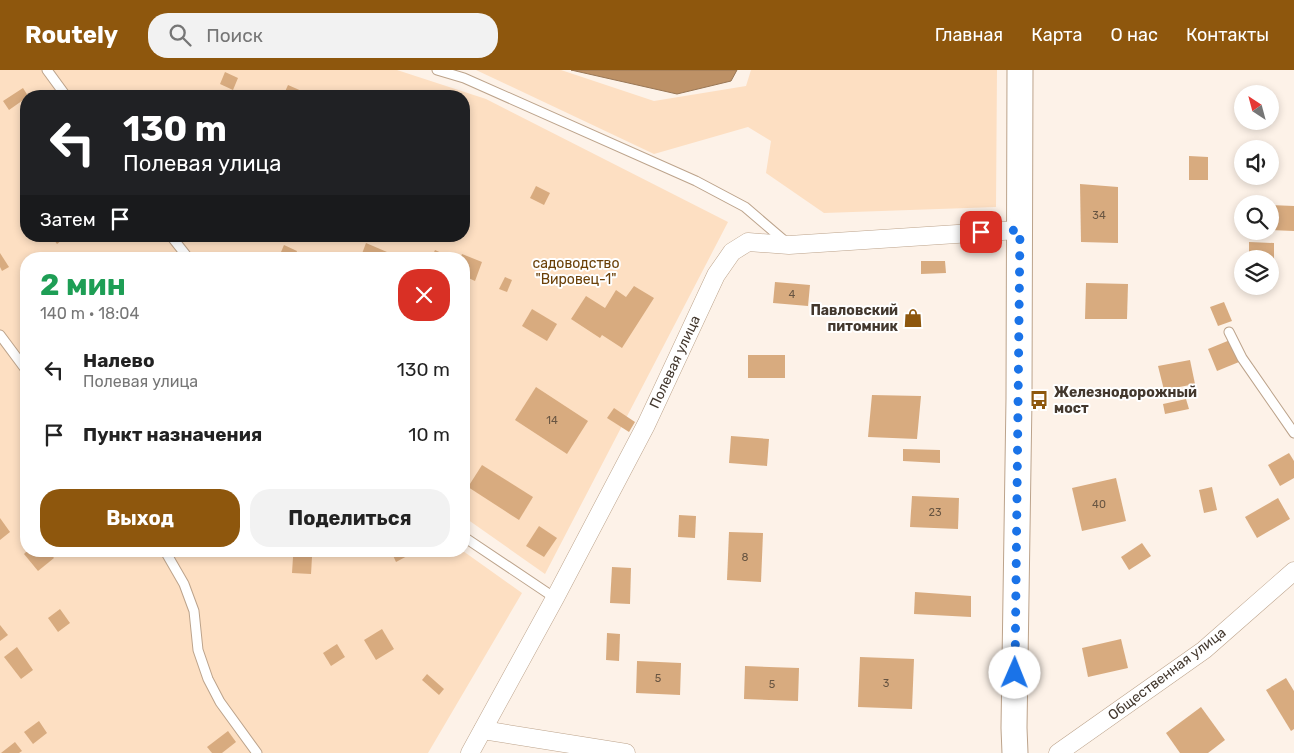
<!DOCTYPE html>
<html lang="ru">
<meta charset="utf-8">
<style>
:root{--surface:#fff;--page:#f2f2f2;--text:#222;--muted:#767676;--accent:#8e570d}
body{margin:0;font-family:Rubik,sans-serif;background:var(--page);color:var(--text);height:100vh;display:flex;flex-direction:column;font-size:19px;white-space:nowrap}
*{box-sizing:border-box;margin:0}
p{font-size:16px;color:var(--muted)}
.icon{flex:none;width:28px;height:28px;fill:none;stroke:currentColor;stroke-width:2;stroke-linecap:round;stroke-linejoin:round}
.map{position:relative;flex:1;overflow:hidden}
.sheet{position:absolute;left:20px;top:182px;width:450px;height:305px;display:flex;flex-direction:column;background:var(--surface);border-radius:20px;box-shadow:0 2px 8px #0003}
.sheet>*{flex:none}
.guide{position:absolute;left:20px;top:20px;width:450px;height:152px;border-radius:20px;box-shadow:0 2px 8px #0003;background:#202124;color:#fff;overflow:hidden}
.needle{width:32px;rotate:324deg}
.controls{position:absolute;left:1234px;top:15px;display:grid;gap:10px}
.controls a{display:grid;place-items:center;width:45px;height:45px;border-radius:50%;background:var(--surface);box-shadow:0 2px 8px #0003;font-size:25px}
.pin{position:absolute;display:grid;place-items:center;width:42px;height:42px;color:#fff;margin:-21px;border-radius:10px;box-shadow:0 2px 8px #0006}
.me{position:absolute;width:55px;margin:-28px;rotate:1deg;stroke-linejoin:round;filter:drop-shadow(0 0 4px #0008)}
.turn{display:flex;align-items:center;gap:18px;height:105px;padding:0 20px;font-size:22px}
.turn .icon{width:65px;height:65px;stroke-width:2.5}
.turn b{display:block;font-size:35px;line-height:42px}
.then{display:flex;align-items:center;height:48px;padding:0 20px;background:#0003;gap:10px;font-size:19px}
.round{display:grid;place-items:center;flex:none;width:52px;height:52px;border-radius:20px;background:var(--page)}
.headline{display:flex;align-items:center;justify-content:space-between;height:85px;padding:0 20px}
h1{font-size:30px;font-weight:700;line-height:38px;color:#1e9e55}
.primary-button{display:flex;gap:10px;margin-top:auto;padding:10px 20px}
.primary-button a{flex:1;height:58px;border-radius:20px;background:var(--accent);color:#fff;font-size:20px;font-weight:700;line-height:58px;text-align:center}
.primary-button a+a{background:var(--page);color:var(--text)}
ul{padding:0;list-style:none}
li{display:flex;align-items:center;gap:15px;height:65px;padding:0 20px}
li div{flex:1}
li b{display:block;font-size:19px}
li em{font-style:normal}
header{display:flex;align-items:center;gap:30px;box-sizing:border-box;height:70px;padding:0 25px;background:var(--accent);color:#fff}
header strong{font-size:24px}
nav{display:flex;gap:28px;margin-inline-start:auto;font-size:18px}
.search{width:350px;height:45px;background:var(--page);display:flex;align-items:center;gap:12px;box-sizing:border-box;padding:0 18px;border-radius:20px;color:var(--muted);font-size:19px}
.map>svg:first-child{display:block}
.green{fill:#fddfc2;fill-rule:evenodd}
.water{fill:#bd9166;stroke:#987655}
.building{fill:#d8ab7f}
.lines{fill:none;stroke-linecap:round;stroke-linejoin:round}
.service-casing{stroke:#bca38b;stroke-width:11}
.minor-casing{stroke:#bca38b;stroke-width:19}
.secondary-casing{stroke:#bca38b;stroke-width:27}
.service{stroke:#fff;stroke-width:9}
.minor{stroke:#fff;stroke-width:18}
.secondary{stroke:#fff;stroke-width:25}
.route{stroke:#1a73e8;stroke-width:9;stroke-dasharray:0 16.2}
.labels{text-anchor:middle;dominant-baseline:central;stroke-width:4;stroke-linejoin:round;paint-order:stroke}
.number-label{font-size:11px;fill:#685542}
.park-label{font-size:14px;fill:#6a4008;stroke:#fff}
.poi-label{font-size:14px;font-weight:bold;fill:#43382e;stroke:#fff;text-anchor:end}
.street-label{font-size:14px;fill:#43382e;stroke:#fff}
</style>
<header>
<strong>Routely</strong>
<div class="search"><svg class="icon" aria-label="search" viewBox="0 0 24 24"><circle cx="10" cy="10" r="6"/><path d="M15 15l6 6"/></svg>Поиск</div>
<nav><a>Главная</a><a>Карта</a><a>О нас</a><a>Контакты</a></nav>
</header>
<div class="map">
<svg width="1294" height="683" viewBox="0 0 1294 683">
<rect width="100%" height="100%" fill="#fdf2e8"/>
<g class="green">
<path d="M0,0H397L486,29L728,152L545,504L464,447V189H26V481H463L522,523L428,683H0ZM26,26H464V166H26Z"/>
<polygon points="476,0 561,0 654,31 746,16 751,0 997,0 996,137 824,143 766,103 771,71 748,57 654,84"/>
</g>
<polygon class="water" points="571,0 737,0 731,11 677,24"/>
<g class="building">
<polygon points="225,2 238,8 233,20 220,14"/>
<polygon points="288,15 304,22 302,26 283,26"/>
<polygon points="23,18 28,26 26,26 26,28 9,40 3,31"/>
<polygon points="1189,86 1208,87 1208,110 1189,110"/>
<polygon points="1080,114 1118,117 1118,173 1081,172"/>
<polygon points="536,116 550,123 544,135 530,128"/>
<polygon points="1270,135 1294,136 1294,161 1270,160"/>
<polygon points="1237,138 1242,138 1242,155 1236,155"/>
<polygon points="51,166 67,166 57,174"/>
<polygon points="329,166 344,166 342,172"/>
<polygon points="1249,172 1274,173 1274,191 1270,191 1270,189 1249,189"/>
<polygon points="366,173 394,185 392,189 360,189"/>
<polygon points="284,175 297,181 294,189 278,189"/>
<polygon points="435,180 448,186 447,189 431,189"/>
<polygon points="0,183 9,197 2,201 0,197"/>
<polygon points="462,184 482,192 475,211 464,206 464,189 460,189"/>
<polygon points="921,191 945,191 946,203 921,204"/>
<polygon points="505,207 512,210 507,222 499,219"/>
<polygon points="775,212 810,215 808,236 773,233"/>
<polygon points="1086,213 1128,214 1127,249 1085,249"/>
<polygon points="634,216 654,228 622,278 602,265 600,268 571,249 586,226 605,238 616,220 626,227"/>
<polygon points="1224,232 1232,251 1218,256 1210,237"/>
<polygon points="532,239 557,254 547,271 522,256"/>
<polygon points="1230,270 1239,292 1217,301 1208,279"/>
<rect x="748" y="285" width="37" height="23"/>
<polygon points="1190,290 1195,314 1164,320 1158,296"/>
<polygon points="536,317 588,351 567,384 515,350"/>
<polygon points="872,325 921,326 917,369 868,367"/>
<polygon points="1186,329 1189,339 1165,344 1163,334"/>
<polygon points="614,338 635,352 629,362 607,348"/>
<polygon points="731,366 769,369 767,396 729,393"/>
<polygon points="903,379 940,380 940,393 903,391"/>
<polygon points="1289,383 1294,391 1294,408 1280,416 1268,395"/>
<polygon points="482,395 533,427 519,450 468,417"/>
<polygon points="1116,408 1126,451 1082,461 1072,418"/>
<polygon points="1212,417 1217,440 1204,443 1199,420"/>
<polygon points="912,426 959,428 958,459 910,457"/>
<polygon points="1278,428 1290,449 1257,468 1245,447"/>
<polygon points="679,445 696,446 695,468 678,467"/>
<polygon points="0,448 10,462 0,470"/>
<polygon points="539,456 557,468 544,487 526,476"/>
<polygon points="729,462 763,463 761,512 727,510"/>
<polygon points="1142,473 1151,486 1129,500 1121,487"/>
<polygon points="27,481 48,481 54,488 38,501 24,484"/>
<polygon points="391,481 407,481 409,485 396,492"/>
<polygon points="293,487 312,487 311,504 292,503"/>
<polygon points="612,497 631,498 630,534 610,533"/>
<polygon points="915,522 971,526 971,547 914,544"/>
<polygon points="60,539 70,553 58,562 48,548"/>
<polygon points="0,555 8,565 0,571"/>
<polygon points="382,559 394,579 376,590 364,570"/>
<polygon points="607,563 620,564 619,591 606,590"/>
<polygon points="1121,569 1128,598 1088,607 1082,578"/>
<polygon points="337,574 345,587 331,596 323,583"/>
<polygon points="17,577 33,600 21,609 4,587"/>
<polygon points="860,587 914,589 912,639 858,637"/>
<polygon points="637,591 681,593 680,625 636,623"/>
<polygon points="745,596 799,598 798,631 744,629"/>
<polygon points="427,604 444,619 439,625 422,610"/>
<polygon points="1286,608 1294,621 1294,659 1291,661 1266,620"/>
<polygon points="1201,637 1225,670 1208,683 1180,683 1166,663"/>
<polygon points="39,651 47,663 33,674 24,662"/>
<polygon points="228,661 236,672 222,683 212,683 207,677"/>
<polygon points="15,672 22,681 19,683 1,683"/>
</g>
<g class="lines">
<g class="service-casing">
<g id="service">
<polyline points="47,0 66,26"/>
<polyline points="437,0 464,8 696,111 745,137 787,173"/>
<polyline points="171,166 189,189"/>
<polyline points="1229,262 1242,288 1294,363"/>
<polyline points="0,265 26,300"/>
<polyline points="464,467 555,528"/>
<polyline points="165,481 184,514 194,541 198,580 208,609 220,632 257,683"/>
</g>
</g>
<g class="minor-casing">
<g id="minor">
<polyline points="483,660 626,683"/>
<polyline points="470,683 555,528 646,355 716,205 732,182 748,172 789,175 1019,160"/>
<polyline points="1058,683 1204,580 1294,501"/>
</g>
</g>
<g class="secondary-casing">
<polyline id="secondary" points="1015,683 1014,658 1019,329 1020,0"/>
</g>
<use href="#service" class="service"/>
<use href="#minor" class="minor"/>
<use href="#secondary" class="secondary"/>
</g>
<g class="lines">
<polyline class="route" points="981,162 1020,160 1015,603"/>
</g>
<defs>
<g id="shop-bare" transform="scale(1.5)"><path d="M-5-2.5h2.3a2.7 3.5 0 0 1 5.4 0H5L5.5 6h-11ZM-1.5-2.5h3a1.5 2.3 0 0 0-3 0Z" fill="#8e570d" stroke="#fff" stroke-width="2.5" paint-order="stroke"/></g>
<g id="bus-bare" transform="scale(1.5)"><path d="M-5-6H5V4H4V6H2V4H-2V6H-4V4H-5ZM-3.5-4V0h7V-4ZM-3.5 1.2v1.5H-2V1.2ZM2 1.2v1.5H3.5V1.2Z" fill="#8e570d" stroke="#fff" stroke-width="2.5" paint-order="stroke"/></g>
</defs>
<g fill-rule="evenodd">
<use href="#shop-bare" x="913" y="248"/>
<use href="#bus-bare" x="1039" y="330"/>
</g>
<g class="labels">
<g class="number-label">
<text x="1099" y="145">34</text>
<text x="792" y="224">4</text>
<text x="552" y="350">14</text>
<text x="1099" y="434">40</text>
<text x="935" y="442">23</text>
<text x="745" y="487">8</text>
<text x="658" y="608">5</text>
<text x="886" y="613">3</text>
<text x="772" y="614">5</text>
</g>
<g class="park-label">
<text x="576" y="193">садоводство<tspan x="576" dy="16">"Вировец-1"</tspan></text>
</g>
<g class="poi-label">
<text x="898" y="240">Павловский<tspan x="898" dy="16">питомник</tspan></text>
<text x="1054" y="322" text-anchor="start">Железнодорожный<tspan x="1054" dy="16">мост</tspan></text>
</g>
<g class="street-label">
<text transform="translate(675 292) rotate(-65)">Полевая улица</text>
<text transform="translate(1167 604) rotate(-37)">Общественная улица</text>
</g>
</g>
</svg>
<div class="controls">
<a><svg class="needle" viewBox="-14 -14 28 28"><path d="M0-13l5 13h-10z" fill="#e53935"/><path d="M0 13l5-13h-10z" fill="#767676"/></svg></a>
<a><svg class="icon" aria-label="sound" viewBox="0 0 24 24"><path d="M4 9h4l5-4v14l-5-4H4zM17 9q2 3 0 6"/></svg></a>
<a><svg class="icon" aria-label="search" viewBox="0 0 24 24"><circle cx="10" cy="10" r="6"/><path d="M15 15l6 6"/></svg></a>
<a><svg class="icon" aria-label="layers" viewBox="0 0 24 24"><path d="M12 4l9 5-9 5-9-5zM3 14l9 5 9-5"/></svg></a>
</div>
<div class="pin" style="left:981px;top:162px;background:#d93025"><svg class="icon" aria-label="arrive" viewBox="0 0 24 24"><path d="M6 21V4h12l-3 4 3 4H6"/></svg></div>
<svg class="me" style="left:1015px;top:603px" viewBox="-20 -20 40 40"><circle r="19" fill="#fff"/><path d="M0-13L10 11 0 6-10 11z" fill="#1a73e8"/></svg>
<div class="guide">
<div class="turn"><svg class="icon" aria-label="left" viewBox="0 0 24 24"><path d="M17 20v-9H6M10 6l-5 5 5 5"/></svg><div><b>130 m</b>Полевая улица</div></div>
<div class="then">Затем<svg class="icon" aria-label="arrive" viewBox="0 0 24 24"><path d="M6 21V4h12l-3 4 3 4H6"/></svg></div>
</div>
<section class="sheet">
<div class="headline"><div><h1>2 мин</h1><p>140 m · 18:04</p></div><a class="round" style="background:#d93025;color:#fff"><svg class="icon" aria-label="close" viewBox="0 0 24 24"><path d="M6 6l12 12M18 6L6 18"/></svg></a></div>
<ul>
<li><svg class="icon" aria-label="left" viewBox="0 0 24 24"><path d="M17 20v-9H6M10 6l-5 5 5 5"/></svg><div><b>Налево</b><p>Полевая улица</p></div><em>130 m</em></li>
<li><svg class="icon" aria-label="arrive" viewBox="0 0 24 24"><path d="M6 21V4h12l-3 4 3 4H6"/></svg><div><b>Пункт назначения</b></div><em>10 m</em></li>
</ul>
<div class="primary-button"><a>Выход</a><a>Поделиться</a></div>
</section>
</div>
